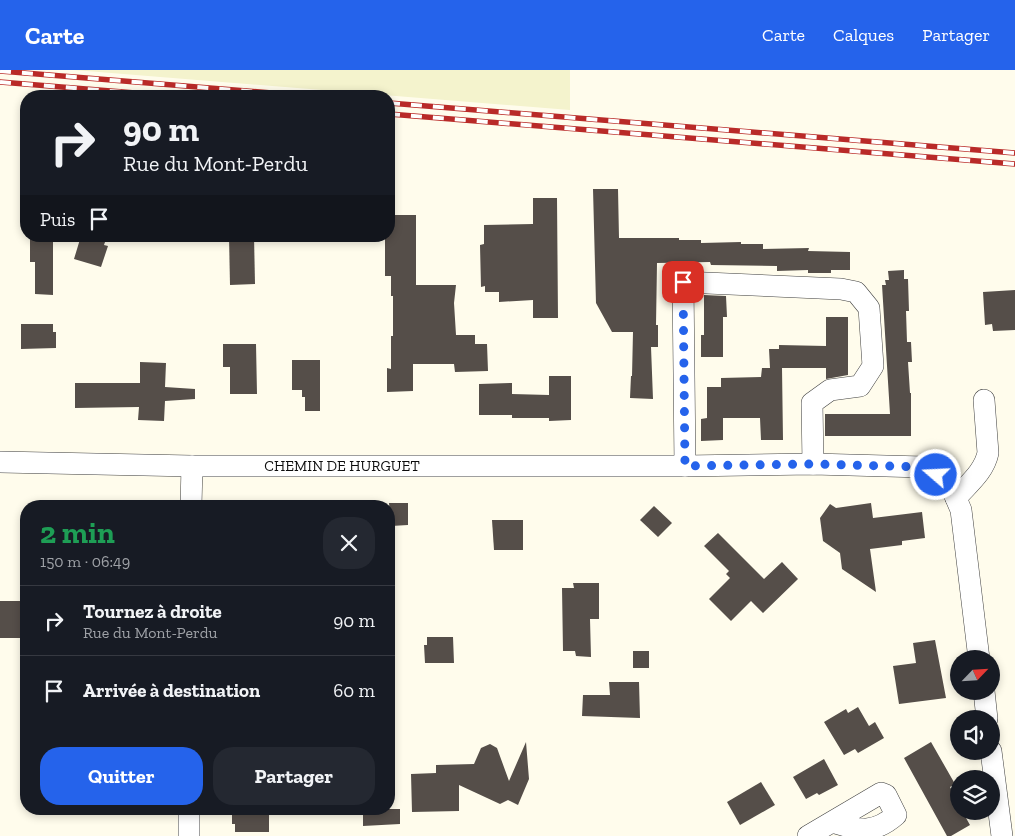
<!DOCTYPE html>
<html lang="fr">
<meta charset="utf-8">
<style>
:root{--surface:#171b24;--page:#242831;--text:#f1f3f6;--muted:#9ea1a6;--line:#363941;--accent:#2563eb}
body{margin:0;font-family:"Zilla Slab",serif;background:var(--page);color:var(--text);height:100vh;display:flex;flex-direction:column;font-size:19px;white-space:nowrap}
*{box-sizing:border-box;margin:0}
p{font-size:16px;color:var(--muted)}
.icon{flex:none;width:28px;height:28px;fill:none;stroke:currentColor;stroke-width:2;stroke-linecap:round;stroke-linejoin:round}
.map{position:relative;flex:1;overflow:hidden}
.sheet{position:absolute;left:20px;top:430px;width:375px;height:315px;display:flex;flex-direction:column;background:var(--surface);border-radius:20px;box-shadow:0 2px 8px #0003}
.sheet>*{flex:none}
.guide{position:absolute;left:20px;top:20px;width:375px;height:152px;border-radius:20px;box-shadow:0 2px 8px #0003;background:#171b24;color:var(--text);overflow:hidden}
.needle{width:32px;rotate:65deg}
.fabs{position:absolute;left:950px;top:580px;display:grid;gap:10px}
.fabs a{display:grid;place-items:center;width:50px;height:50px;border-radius:50%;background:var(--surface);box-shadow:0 2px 8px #0003;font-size:25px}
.pin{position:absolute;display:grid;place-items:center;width:42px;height:42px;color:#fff;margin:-21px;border-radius:10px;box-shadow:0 2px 8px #0006}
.me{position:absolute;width:55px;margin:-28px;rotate:289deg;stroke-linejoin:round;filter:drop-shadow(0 0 4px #0008)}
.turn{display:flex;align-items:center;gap:18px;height:105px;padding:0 20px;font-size:22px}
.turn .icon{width:65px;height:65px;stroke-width:2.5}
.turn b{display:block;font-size:35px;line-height:42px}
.then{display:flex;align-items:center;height:48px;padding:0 20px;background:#0003;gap:10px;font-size:19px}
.round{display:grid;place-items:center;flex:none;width:52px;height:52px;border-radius:20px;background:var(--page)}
.head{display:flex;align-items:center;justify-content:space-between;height:85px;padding:0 20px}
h1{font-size:30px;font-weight:700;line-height:38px;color:#1e9e55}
.primary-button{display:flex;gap:10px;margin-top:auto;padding:10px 20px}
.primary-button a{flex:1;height:58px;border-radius:20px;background:var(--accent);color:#fff;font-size:20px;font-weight:700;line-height:58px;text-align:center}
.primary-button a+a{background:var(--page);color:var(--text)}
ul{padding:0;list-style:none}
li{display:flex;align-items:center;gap:15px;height:70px;padding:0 20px;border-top:1px solid var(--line)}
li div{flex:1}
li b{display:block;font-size:19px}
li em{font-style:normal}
header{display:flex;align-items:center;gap:30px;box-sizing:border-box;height:70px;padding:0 25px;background:var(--accent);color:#fff}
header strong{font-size:24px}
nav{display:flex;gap:28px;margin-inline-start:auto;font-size:18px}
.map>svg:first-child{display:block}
.farmland{fill:#f4f3cd}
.building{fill:#554e49}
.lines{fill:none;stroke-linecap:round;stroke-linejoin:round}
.minor-casing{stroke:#3f3f3f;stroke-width:22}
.minor{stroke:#fff;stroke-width:21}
.rail-casing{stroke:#b92a28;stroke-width:5.5}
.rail{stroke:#fff;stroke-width:4;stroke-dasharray:11;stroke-linecap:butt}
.route{stroke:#2563eb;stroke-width:9;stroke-dasharray:0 16.2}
.labels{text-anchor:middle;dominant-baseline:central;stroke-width:5;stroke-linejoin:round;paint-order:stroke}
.street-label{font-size:15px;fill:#0c0c0c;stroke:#fff}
</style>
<header>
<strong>Carte</strong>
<nav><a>Carte</a><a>Calques</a><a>Partager</a></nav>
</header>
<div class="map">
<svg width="1015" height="766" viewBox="0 0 1015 766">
<rect width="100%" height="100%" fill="#fffcec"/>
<polygon class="farmland" points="74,0 570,0 570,40"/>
<g class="building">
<polygon points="593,119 618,119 619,168 679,168 679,170 701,170 701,173 741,172 741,174 763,174 763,179 809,178 808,181 850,182 850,200 831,200 831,203 808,203 808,200 777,201 777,196 711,195 710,192 657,193 656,255 658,255 658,277 651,277 653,329 630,328 631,306 632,306 633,262 612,262 596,233"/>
<polygon points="533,128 557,128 558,248 533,248 533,230 499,232 499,222 485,222 485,216 481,217 480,175 484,174 484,155 533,154"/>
<polygon points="389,145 416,145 416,215 456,215 454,233 456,265 475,265 475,274 487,274 488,301 455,302 454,294 413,294 413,321 387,322 387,298 391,299 391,266 393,266 393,226 391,226 391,206 385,206 385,166 389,166"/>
<polygon points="30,166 53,166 53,225 35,224 35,192 30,192"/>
<polygon points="81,166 107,166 104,175 108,176 101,197 74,189"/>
<polygon points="229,166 254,166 255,214 230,215"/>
<polygon points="904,200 904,209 908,209 909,241 906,241 907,272 911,272 912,292 908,292 910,323 911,323 911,366 825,366 825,344 890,344 882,215 886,215 885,210 889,210 888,201"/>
<polygon points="1015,220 1015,260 993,261 992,254 985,255 983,222"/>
<polygon points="704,225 726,226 727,247 723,247 723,287 701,287 701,265 704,265"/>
<polygon points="826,247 848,247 848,305 826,309 826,298 782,298 783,370 761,370 760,348 723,348 723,370 701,371 701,349 707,348 707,317 721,317 721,308 761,307 762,298 770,298 769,279 779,279 779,275 826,276"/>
<polygon points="21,254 53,254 53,262 56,262 56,278 21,279"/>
<polygon points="223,274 256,274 257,324 230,324 230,297 223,297"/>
<polygon points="292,290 320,290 320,341 305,341 305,327 302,327 302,320 292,320"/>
<polygon points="140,292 166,293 165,317 195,319 195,329 165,331 164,351 138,350 139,337 75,338 75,313 140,313"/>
<polygon points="549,306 571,306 571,350 549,351 549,348 512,348 512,345 479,345 479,314 512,313 512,324 549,325"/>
<polygon points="389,433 408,433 408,455 391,456"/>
<polygon points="871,433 873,448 922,442 925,468 902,471 902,475 870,479 876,522 842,499 840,483 823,471 820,448 830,434 836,438"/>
<polygon points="654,436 672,453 658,467 640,450"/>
<polygon points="492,450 523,450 523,480 494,480"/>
<polygon points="718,463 764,509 782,492 798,509 763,543 751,531 731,551 709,529 730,508 726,504 729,501 704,476"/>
<polygon points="573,513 599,513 599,549 590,549 591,587 576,586 575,581 563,581 562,518 574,518"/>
<rect x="0" y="531" width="26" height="37"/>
<polygon points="427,567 453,567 454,593 425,593 424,575 427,575"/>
<polygon points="935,570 946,628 899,634 893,596 916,593 913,573"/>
<rect x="633" y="581" width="16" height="17"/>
<polygon points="609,612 639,612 640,648 582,646 583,625 610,625"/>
<polygon points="858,637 869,656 875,652 884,668 858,683 855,679 844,685 824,652 846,639 848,643"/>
<polygon points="526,672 529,709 518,735 508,730 500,734 459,715 459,741 412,742 411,704 436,703 436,695 474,694 481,678 490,674 497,678 509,711"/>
<polygon points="931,672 955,714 950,717 959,733 959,741 962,741 970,755 951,766 947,766 904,688"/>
<polygon points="824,689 838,715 819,725 817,723 806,729 793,707"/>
<polygon points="761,712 775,735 740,755 727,732"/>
<polygon points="232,739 269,739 269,762 235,762 235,754 232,754"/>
<polygon points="363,739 400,739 400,754 363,756"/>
</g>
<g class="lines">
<g class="minor-casing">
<g id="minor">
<polyline points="0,392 192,396 685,396 813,394 923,397 949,412 961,440 979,589"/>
<polyline points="685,396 683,212 841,219 856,222 869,238 873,296 860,316 830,320 812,333 813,394"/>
<path d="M956,428C968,414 984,402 988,383L984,330"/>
<polyline points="191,436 192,396"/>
<polyline points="984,621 987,649"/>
<polyline points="991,681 1002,766"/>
<polyline points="189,766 189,739"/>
<path d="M808,766L881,723L886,725L896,745C873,765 859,760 832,752"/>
</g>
</g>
<use href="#minor" class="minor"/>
<g class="rail-casing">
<g id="rail">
<polyline points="0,1 308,26"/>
<polyline points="0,12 172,26"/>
<polyline points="389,33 1015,83"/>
<polyline points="389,44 1015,94"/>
</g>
</g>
<use href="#rail" class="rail"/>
</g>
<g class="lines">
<polyline class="route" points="683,212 685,396 813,394 923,397 936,405"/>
</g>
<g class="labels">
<g class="street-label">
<text x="342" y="396">CHEMIN DE HURGUET</text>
</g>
</g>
</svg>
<div class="fabs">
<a><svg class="needle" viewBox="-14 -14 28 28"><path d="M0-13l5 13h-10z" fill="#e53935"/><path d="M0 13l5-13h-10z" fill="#9ea1a6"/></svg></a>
<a><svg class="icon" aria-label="sound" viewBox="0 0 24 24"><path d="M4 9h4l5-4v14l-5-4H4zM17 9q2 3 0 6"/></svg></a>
<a><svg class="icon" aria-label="layers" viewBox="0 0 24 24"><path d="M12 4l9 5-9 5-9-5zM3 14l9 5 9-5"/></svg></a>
</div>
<div class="pin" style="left:683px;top:212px;background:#d93025"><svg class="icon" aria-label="arrive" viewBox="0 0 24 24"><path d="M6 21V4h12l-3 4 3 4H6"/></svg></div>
<svg class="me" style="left:936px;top:405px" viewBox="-20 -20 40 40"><circle r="17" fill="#2563eb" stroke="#fff" stroke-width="3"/><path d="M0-11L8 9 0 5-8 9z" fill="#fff"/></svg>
<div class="guide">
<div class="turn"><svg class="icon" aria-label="right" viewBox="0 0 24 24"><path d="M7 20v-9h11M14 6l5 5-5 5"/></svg><div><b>90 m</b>Rue du Mont-Perdu</div></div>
<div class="then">Puis<svg class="icon" aria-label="arrive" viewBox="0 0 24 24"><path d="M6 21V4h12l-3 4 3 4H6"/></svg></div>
</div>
<section class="sheet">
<div class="head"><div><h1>2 min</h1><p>150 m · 06:49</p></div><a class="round"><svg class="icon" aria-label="close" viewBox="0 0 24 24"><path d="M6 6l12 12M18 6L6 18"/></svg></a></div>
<ul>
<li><svg class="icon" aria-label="right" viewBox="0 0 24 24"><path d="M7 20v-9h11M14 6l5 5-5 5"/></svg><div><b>Tournez à droite</b><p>Rue du Mont-Perdu</p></div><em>90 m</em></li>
<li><svg class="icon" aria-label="arrive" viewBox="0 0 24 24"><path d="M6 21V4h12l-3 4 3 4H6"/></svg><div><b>Arrivée à destination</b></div><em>60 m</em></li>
</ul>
<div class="primary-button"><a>Quitter</a><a>Partager</a></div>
</section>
</div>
